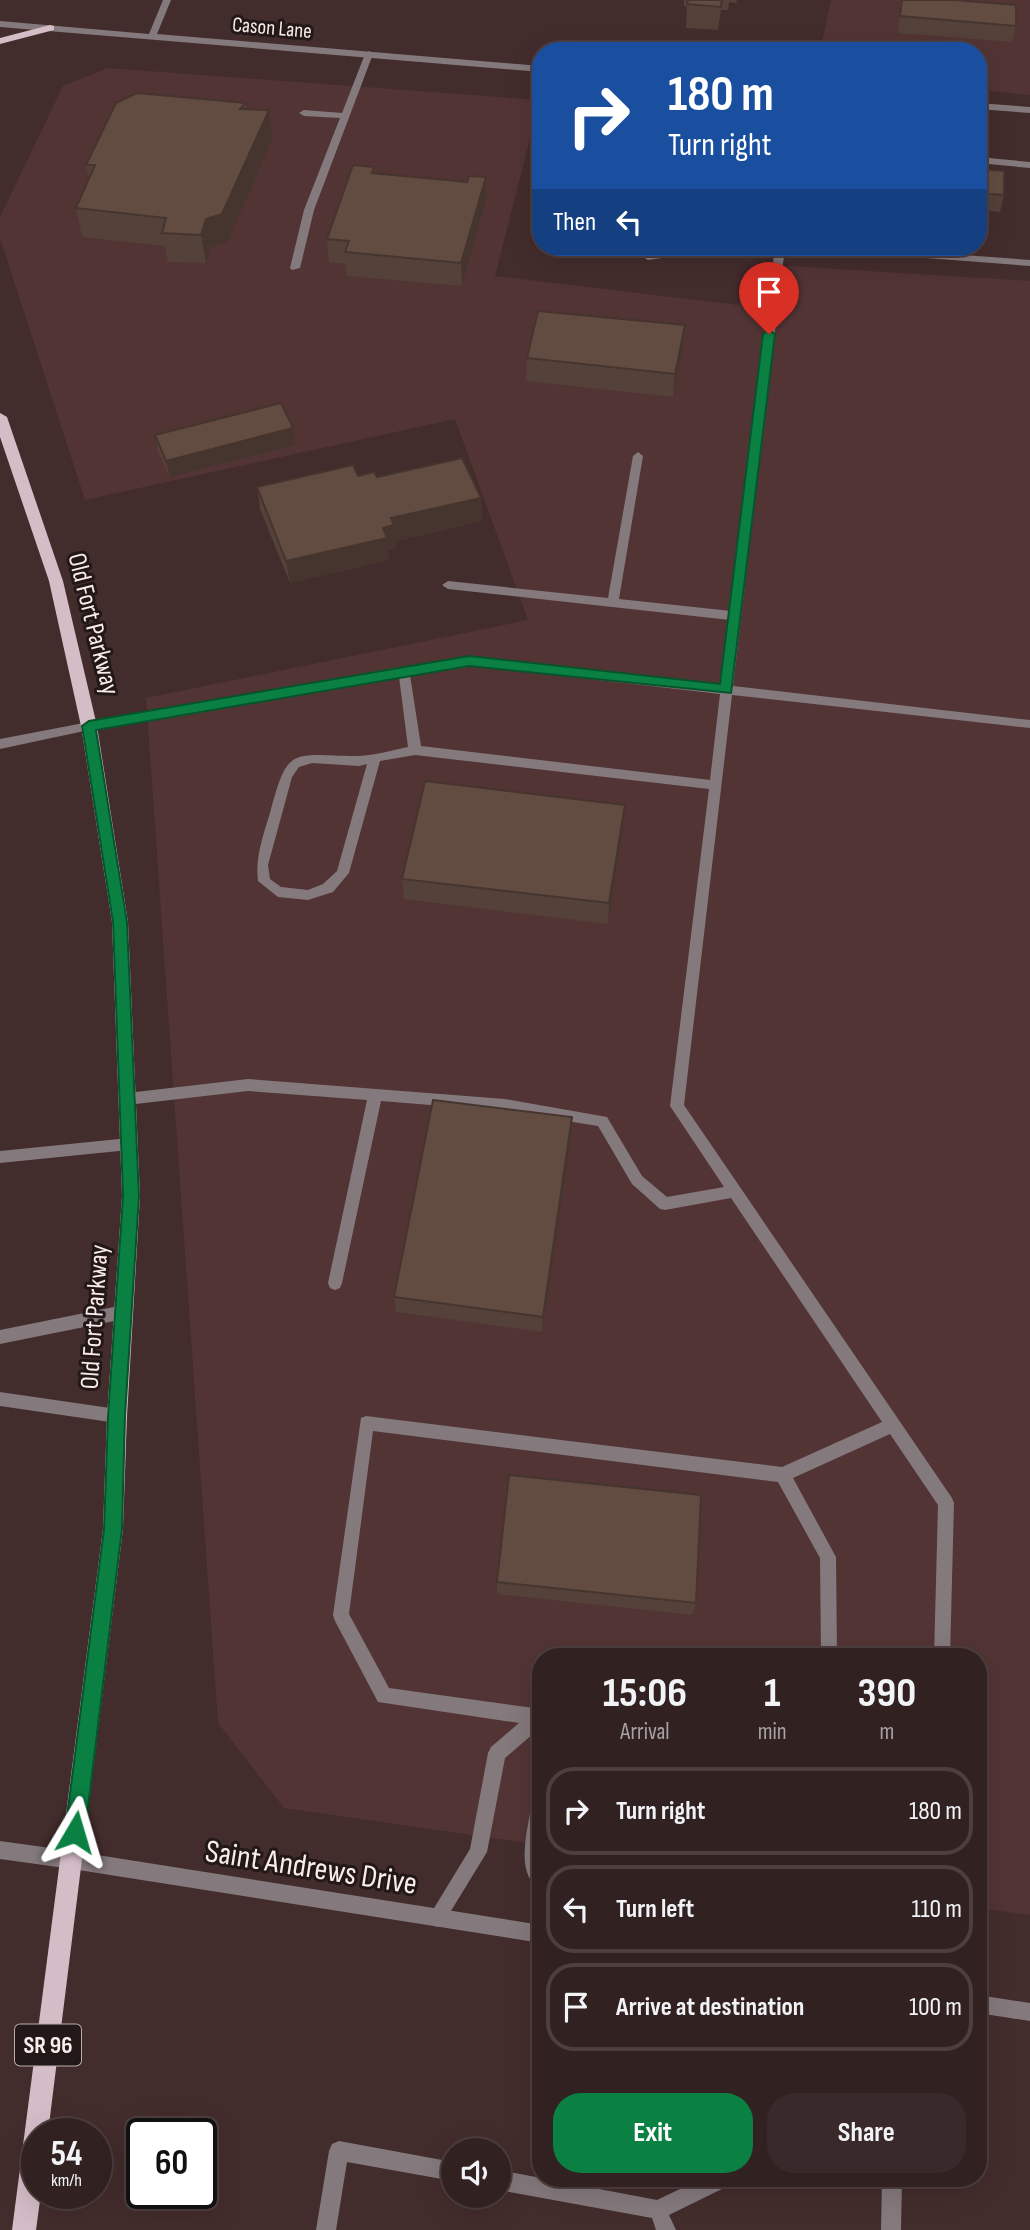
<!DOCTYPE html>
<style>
:root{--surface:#322121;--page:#3a292a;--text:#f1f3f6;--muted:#a8a3a5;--line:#4d3e3f;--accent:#0b8043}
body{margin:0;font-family:"Sofia Sans Condensed",sans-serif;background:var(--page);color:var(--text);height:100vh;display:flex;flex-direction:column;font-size:26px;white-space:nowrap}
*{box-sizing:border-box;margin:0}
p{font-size:23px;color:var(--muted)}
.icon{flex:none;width:38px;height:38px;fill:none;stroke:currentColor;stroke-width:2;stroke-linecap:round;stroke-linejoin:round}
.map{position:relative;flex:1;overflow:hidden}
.side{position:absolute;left:532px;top:1648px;width:455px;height:539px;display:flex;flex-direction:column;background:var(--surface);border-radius:28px;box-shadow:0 7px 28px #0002,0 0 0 2px var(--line)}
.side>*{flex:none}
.top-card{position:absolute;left:532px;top:42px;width:455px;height:214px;border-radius:28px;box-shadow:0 7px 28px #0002,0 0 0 2px var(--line);background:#1a4fa0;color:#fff;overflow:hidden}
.controls{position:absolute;left:441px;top:2138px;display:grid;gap:14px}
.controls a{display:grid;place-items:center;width:70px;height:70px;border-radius:50%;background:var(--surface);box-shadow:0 7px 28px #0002,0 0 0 2px var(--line);font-size:35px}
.speed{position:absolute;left:21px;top:2118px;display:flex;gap:14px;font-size:35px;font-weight:700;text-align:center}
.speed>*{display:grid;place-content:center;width:91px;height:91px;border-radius:50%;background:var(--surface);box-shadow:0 7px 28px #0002,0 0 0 2px var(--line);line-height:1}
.speed small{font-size:18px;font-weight:400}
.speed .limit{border:4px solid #111;border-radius:10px;background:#fff;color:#111}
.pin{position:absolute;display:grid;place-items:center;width:60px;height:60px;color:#fff;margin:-72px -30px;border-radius:50% 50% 50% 0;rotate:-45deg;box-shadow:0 0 7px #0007}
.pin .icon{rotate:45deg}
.me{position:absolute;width:77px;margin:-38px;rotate:7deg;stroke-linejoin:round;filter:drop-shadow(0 0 5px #0008)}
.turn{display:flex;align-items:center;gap:24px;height:147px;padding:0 21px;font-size:32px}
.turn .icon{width:91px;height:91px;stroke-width:2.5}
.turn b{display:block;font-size:49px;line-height:60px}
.then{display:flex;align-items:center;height:66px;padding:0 21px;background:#0003;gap:14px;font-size:26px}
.eta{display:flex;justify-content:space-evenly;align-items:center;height:119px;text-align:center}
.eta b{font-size:42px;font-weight:700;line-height:49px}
.primary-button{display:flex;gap:14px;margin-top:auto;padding:14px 21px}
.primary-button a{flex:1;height:80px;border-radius:28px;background:var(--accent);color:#fff;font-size:28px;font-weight:700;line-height:80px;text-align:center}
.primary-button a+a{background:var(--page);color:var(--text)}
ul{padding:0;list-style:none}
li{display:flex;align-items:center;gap:21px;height:88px;margin:0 14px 10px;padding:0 7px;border:4px solid var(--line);border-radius:28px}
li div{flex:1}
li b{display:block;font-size:26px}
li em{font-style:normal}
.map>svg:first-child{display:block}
.built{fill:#523434}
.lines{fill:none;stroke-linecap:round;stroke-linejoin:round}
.service{fill:#84797d;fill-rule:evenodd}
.minor{fill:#84797d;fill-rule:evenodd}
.tertiary{fill:#84797d;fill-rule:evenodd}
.primary{fill:#d4bdc7;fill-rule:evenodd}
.wall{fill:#544139}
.shaded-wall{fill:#45352e}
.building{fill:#624c42;stroke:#45352e;stroke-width:2}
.route{fill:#0b8043;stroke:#07532c;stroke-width:2}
.labels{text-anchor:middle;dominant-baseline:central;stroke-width:6;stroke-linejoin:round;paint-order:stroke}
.far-street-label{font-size:21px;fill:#fbeceb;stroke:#221818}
.shield{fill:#221818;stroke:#baacac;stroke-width:2}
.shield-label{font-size:24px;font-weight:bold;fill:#fbeceb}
.street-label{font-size:26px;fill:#fbeceb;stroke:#221818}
.near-street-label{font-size:32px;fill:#fbeceb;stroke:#221818}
</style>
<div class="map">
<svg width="1030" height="2230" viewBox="0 0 1030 2230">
<rect width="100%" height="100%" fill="#432c2c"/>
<g class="built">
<polygon points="831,0 1030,0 1030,95 978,90 978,51 820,51"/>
<polygon points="108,68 540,100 495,276 739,305 759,264 1030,281 1030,1915 978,1908 978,1657 541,1657 541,1845 284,1808 218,1723 146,698 528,620 455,419 85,500 0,238 0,217 63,86"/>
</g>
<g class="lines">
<g class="service">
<polygon points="369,51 373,54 314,210 300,268 292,270 290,268 304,210 340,118 304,116 299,113 304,110 342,113 365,54"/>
<polygon points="978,157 1030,162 1030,168 978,163"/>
<polygon points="700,247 705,250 703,252 648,260 643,257 648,254"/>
<path d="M775,247H785L733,686L1030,720V728L732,695L684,1105L952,1498L954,1503L950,1657H934L938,1505L890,1434L793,1478L836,1557L837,1657H821L820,1558L778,1482L373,1431L349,1614L389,1688L541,1709V1727L505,1758L487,1852L443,1924L437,1927L431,1924L428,1918L470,1849L488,1753L491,1747L519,1723L378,1702L335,1621L333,1615L361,1418L366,1416L782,1467L882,1422L731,1198L665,1210L660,1209L632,1184L598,1126L505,1111L381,1101L342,1283L340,1288L335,1290L330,1288L328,1283L367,1100L248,1091L127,1105L122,1103L120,1099L122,1095L127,1093L248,1079L505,1099L607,1117L642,1176L667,1197L724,1187L670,1106L709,789L415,755L380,761L349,873L333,892L308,900L278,897L258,881C255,858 263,836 270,813C288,745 291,755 356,756C373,756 392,750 408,747L399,677L89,730L0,749V739L89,722L469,657L722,685L730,620L448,589L442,585L448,581L608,598L633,456L638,452L643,456L619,599L731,611ZM469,665L720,694L710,780L421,746L410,675ZM312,763L359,766L367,764L337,871L323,884L308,890L281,887L270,879L268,865L292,777L299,767Z"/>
<polygon points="817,247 857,247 1030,260 1030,266 822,250"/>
<polygon points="129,1138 134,1140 136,1144 134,1148 129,1150 0,1163 0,1151"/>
<polygon points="124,1305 129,1307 131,1312 129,1317 124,1319 0,1344 0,1330"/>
<polygon points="0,1392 117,1409 122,1411 125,1416 122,1421 117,1423 0,1406"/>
<path d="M541,1793V1888C513,1876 529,1825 532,1802L535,1796Z"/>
<polygon points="339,2141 453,2162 453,2181 347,2162 336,2230 316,2230 329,2151 332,2144"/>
<polygon points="499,2170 657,2200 701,2179 731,2179 728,2186 669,2215 676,2230 656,2230 652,2218 499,2190"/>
<polygon points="882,2179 902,2179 901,2230 881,2230"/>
</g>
<polygon class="minor" points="0,1841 72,1851 78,1854 81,1860 78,1866 72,1869 0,1859"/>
<g class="tertiary">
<polygon points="163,0 171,0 157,34 541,66 541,72 0,27 0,21 149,34"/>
<polygon points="978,103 1030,107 1030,113 978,109"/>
<polygon points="72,1851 541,1925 541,1943 72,1869 66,1866 63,1860 66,1854"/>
<polygon points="978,1995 1030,2003 1030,2021 978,2013"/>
</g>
<g class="primary">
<polygon points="50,25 54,26 54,30 0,44 0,38"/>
<polygon points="0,413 7,417 63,581 97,726 128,922 140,1196 127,1416 123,1529 48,2133 37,2133 37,2193 41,2193 36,2230 12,2230 103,1529 107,1416 122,1196 112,922 81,726 49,581 0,437"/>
</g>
</g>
<g class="wall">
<polygon points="684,0 737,0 736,3 729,2 728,10 721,10 718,30 686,28 687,6 684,6"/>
<polygon points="901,0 1016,26 1012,42 898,33"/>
<polygon points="246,103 246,109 269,110 273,138 227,243 211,247 206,263 168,262 165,246 82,237 76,208 89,179 86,165"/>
<polygon points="374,167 375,174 486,201 462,286 347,276 346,264 329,262 327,239"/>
<polygon points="978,169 1004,195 1000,212 978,210"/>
<polygon points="685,325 683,348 673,397 526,381 527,358"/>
<polygon points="155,435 295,445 170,477 158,452"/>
<polygon points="358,476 377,477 481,498 482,521 396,541 396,548 388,550 389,560 290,583 260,509 257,487"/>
<polygon points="625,805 623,826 608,924 404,899 402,879"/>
<polygon points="572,1117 571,1135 542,1332 396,1312 394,1297"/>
<polygon points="497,1582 696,1603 692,1615 497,1594"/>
</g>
<g class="shaded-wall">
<polygon points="269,110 273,138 227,243 211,247 206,263 201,235 206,219"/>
<polygon points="486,177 486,201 462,286 461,263"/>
<polygon points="685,325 683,348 673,397 675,374"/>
<polygon points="293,428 295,445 170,477 166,461"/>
<polygon points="481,498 482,521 396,541 396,548 388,550 389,560 290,583 286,561 383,528 391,518"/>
<polygon points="625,805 623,826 608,924 609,903"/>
<polygon points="572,1117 571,1135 542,1332 543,1317"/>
</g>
<g class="building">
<polygon points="688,0 722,0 721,7 687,4"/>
<polygon points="902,0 954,0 1016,5 1016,26 900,16"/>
<polygon points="137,93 246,103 240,109 269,110 222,214 206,219 201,235 162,233 166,218 76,208 95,165 86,165 116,103"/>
<polygon points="353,165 374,167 372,173 467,182 469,176 486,177 461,263 345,252 349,241 327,239"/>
<polygon points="978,169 1004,171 1004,195 978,193"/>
<polygon points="538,311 685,325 675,374 527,358"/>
<polygon points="281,403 293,428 166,461 155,435"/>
<polygon points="462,458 481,498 391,518 394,525 383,528 387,538 286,561 257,487 353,465 358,476 374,472 377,477"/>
<polygon points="425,781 625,805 609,903 402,879"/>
<polygon points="433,1100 572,1117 543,1317 394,1297"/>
<polygon points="509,1475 701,1495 696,1603 497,1582"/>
</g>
<polygon class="route" points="769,330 775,334 731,693 469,666 96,730 127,922 139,1196 125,1416 122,1529 85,1832 82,1839 75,1842 68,1839 65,1832 104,1529 108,1416 123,1196 113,922 82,726 89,721 469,656 720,684 763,334"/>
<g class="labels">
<g class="far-street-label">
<text transform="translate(272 28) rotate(5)">Cason Lane</text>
</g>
<rect class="shield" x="15" y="2024.5" width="66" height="41" rx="5"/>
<g class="shield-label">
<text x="48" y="2045">SR 96</text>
</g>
<g class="street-label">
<text transform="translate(93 624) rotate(76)">Old Fort Parkway</text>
<text transform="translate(95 1317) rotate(-86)">Old Fort Parkway</text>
</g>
<g class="near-street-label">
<text transform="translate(311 1868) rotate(9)">Saint Andrews Drive</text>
</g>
</g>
</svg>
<div class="controls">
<a><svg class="icon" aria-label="sound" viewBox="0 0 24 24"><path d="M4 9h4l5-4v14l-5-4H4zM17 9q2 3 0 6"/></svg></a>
</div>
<div class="speed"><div>54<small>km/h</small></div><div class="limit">60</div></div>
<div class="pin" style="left:769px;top:334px;background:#d93025"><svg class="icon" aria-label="arrive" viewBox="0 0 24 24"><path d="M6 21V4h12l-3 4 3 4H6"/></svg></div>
<svg class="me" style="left:75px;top:1832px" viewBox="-20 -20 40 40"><path d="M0-17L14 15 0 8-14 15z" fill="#0b8043" stroke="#fff" stroke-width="4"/></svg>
<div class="top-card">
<div class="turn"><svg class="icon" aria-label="right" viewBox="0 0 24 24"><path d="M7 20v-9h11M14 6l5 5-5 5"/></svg><div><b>180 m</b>Turn right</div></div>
<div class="then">Then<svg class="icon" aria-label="left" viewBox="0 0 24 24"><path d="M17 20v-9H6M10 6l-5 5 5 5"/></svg></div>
</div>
<section class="side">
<div class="eta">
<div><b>15:06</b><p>Arrival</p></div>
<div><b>1</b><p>min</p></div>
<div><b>390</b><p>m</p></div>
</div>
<ul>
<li><svg class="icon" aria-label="right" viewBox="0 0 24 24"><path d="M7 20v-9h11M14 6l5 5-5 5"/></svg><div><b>Turn right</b></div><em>180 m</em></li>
<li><svg class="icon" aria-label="left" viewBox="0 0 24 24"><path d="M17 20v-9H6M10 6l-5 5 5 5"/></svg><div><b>Turn left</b></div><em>110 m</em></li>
<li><svg class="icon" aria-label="arrive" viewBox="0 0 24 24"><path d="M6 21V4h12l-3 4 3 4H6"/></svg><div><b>Arrive at destination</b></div><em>100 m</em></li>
</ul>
<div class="primary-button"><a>Exit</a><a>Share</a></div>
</section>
</div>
